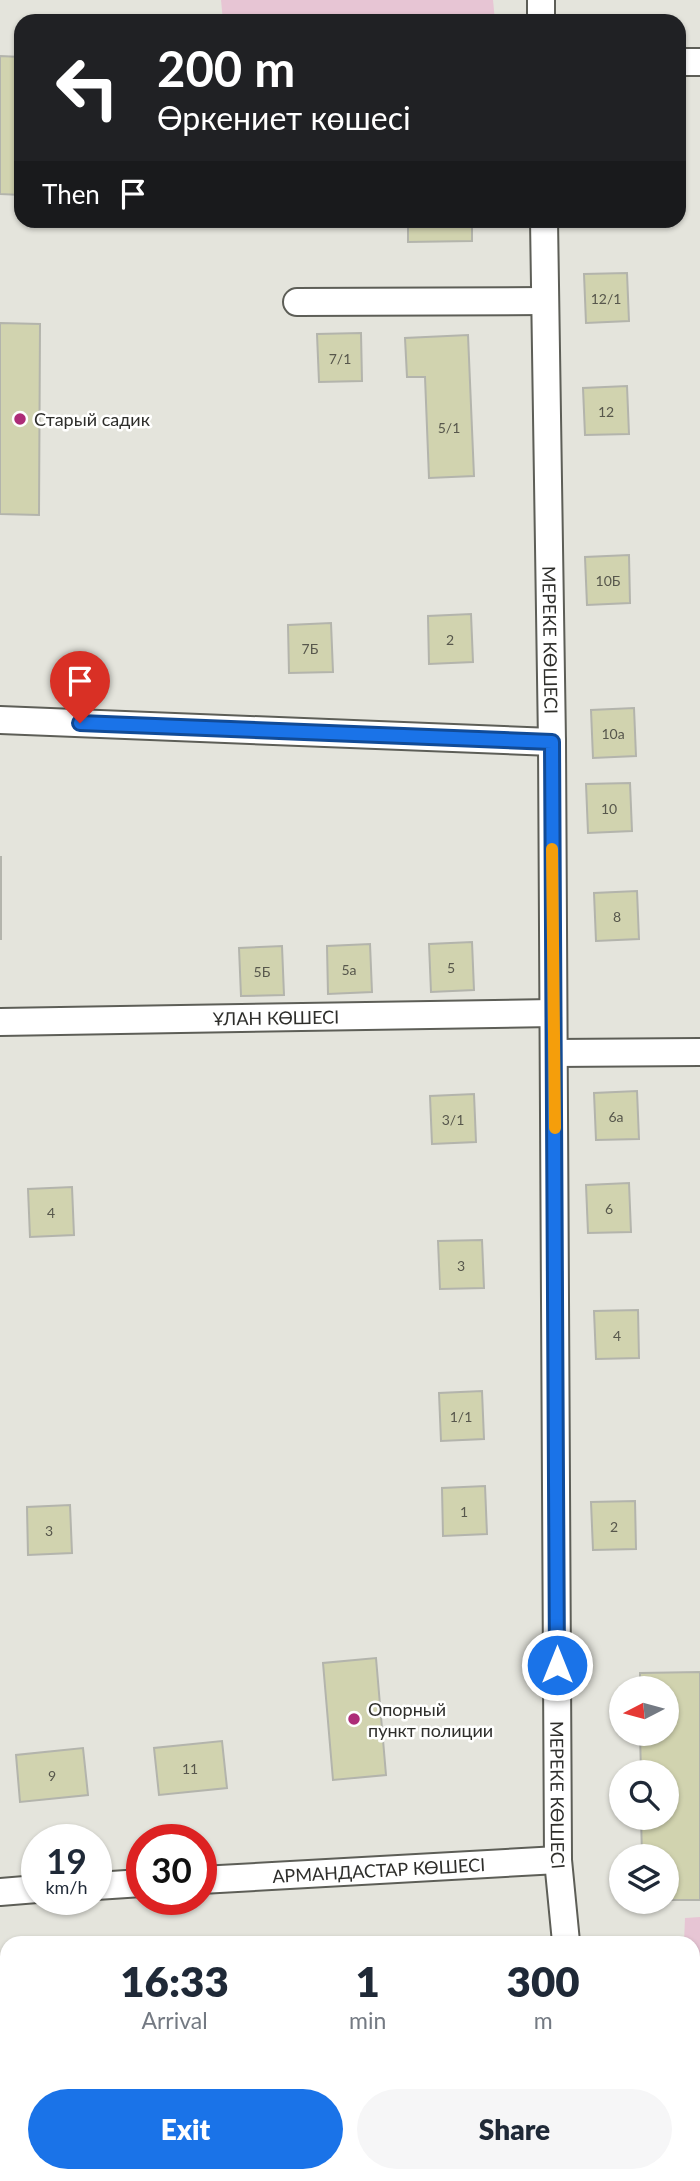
<!DOCTYPE html>
<meta charset="utf-8">
<style>
:root{--surface:#fff;--page:#f6f6f7;--text:#1f2937;--muted:#747a83;--accent:#1a73e8}
body{margin:0;font-family:Lato,sans-serif;background:var(--page);color:var(--text);height:100vh;display:flex;flex-direction:column;font-size:26px;white-space:nowrap}
*{box-sizing:border-box;margin:0}
p{font-size:23px;color:var(--muted)}
.icon{flex:none;width:38px;height:38px;fill:none;stroke:currentColor;stroke-width:2;stroke-linecap:round;stroke-linejoin:round}
.map{position:relative;flex:1;overflow:hidden}
.panel{position:absolute;left:0px;top:1936px;width:700px;height:247px;display:flex;flex-direction:column;background:var(--surface);border-radius:21px 21px 0 0;box-shadow:0 2px 5px #0004}
.panel>*{flex:none}
.guide{position:absolute;left:14px;top:14px;width:672px;height:214px;border-radius:21px;box-shadow:0 2px 5px #0004;background:#202124;color:#fff;overflow:hidden}
.needle{width:46px;rotate:264deg}
.buttons{position:absolute;left:609px;top:1676px;display:grid;gap:14px}
.buttons a{display:grid;place-items:center;width:70px;height:70px;border-radius:50%;background:var(--surface);box-shadow:0 2px 5px #0004;font-size:35px}
.speed{position:absolute;left:21px;top:1824px;display:flex;gap:14px;font-size:35px;font-weight:700;text-align:center}
.speed>*{display:grid;place-content:center;width:91px;height:91px;border-radius:50%;background:var(--surface);box-shadow:0 2px 5px #0004;line-height:1}
.speed small{font-size:18px;font-weight:400}
.speed .limit{border:10px solid #d22;background:#fff;color:#111}
.pin{position:absolute;display:grid;place-items:center;width:60px;height:60px;color:#fff;margin:-72px -30px;border-radius:50% 50% 50% 0;rotate:-45deg;box-shadow:0 0 7px #0007}
.pin .icon{rotate:45deg}
.me{position:absolute;width:77px;margin:-38px;rotate:0deg;stroke-linejoin:round;filter:drop-shadow(0 0 5px #0008)}
.turn{display:flex;align-items:center;gap:24px;height:147px;padding:0 28px;font-size:32px}
.turn .icon{width:91px;height:91px;stroke-width:2.5}
.turn b{display:block;font-size:49px;line-height:60px}
.then{display:flex;align-items:center;height:66px;padding:0 28px;background:#0003;gap:14px;font-size:26px}
.eta{display:flex;justify-content:space-evenly;align-items:center;height:119px;text-align:center}
.eta b{font-size:42px;font-weight:800;line-height:49px}
.button{display:flex;gap:14px;margin-top:auto;padding:14px 28px}
.button a{flex:1;height:80px;border-radius:42px;background:var(--accent);color:#fff;font-size:28px;font-weight:800;line-height:80px;text-align:center}
.button a+a{background:var(--page);color:var(--text)}
.map>svg:first-child{display:block}
.green{fill:#e7c5d4}
.building{fill:#d1d3af;stroke:#b3b4ac;stroke-width:2}
.lines{fill:none;stroke-linecap:round;stroke-linejoin:round}
.minor-casing{stroke:#5d5e57;stroke-width:30}
.minor{stroke:#fff;stroke-width:26}
.route-casing{stroke:#114b97;stroke-width:18}
.route{stroke:#1a73e8;stroke-width:12}
.slow{stroke:#f59e0b;stroke-width:12}
.poi-dot{fill:#ad2c77;stroke:#fffffe;stroke-width:2.5}
.labels{text-anchor:middle;dominant-baseline:central;stroke-width:5;stroke-linejoin:round;paint-order:stroke}
.number-label{font-size:14px;fill:#57574c}
.poi-label{font-size:18px;fill:#2e2e2b;stroke:#fffffe;text-anchor:start}
.street-label{font-size:18px;fill:#2e2e2b;stroke:#fffffe}
</style>
<div class="map">
<svg width="700" height="2181" viewBox="0 0 700 2181">
<rect width="100%" height="100%" fill="#e4e4dc"/>
<g class="green">
<polygon points="221,0 493,0 495,21 223,21"/>
<polygon points="700,1917 700,2043 693,2043 693,1942 684,1942 685,1918"/>
</g>
<g class="building">
<polygon points="0,56 21,57 21,195 0,194"/>
<polygon points="408,220 472,220 472,241 408,242"/>
<polygon points="627,273 629,321 586,323 584,274"/>
<polygon points="0,323 40,324 39,515 0,514"/>
<polygon points="361,333 362,381 319,382 317,334"/>
<polygon points="468,335 474,476 429,478 425,377 407,377 405,338"/>
<polygon points="627,386 629,434 585,435 583,388"/>
<polygon points="629,555 630,603 587,605 585,557"/>
<polygon points="471,614 473,662 429,664 428,616"/>
<polygon points="331,623 333,672 289,673 288,625"/>
<polygon points="634,708 636,756 593,758 591,710"/>
<polygon points="630,783 632,831 588,833 586,784"/>
<rect x="0" y="857" width="1" height="82"/>
<polygon points="637,891 639,939 596,941 594,893"/>
<polygon points="472,942 474,990 431,992 429,944"/>
<polygon points="370,944 372,992 328,994 327,946"/>
<polygon points="282,946 284,995 241,996 239,948"/>
<polygon points="637,1091 639,1139 596,1140 594,1093"/>
<polygon points="474,1094 476,1142 432,1144 430,1096"/>
<polygon points="629,1183 631,1232 588,1233 586,1185"/>
<polygon points="72,1187 74,1235 30,1237 28,1189"/>
<polygon points="482,1240 484,1288 440,1289 438,1241"/>
<polygon points="638,1310 639,1358 596,1359 594,1311"/>
<polygon points="482,1391 484,1439 441,1441 439,1393"/>
<polygon points="485,1486 487,1534 443,1536 442,1488"/>
<polygon points="635,1501 636,1549 593,1550 591,1502"/>
<polygon points="70,1505 72,1553 28,1555 27,1507"/>
<polygon points="376,1658 386,1775 333,1780 323,1663"/>
<polygon points="700,1672 700,1900 667,1900 667,1857 661,1857 661,1854 642,1854 641,1818 667,1818 667,1773 641,1773 640,1734 667,1734 667,1689 640,1689 640,1673"/>
<polygon points="222,1741 227,1788 159,1795 154,1748"/>
<polygon points="83,1748 88,1795 20,1802 16,1755"/>
</g>
<g class="lines">
<g class="minor-casing">
<g id="minor">
<polyline points="541,0 541,21"/>
<polyline points="679,62 700,62"/>
<path id="s1" d="M544,220L552,742L558,1860L566,1942"/>
<polyline points="297,302 545,301"/>
<polyline points="0,720 552,742"/>
<path id="s2" d="M0,1022L553,1013"/>
<polyline points="554,1053 700,1052"/>
<path id="s3" d="M201,1880L558,1860"/>
<polyline points="96,1886 142,1883"/>
<polyline points="0,1892 37,1889"/>
<polyline points="693,2065 700,2065"/>
<polyline points="575,2175 575,2181"/>
</g>
</g>
<use href="#minor" class="minor"/>
</g>
<g class="lines">
<g class="route-casing">
<polyline id="route" points="80,723 552,742 557,1665"/>
</g>
<use href="#route" class="route"/>
<polyline class="slow" points="552,849 555,1128"/>
</g>
<g class="poi-dot">
<circle cx="20" cy="419" r="7"/>
<circle cx="354" cy="1719" r="7"/>
</g>
<g class="labels">
<g class="number-label">
<text x="606" y="298">12/1</text>
<text x="340" y="358">7/1</text>
<text x="606" y="411">12</text>
<text x="449" y="427">5/1</text>
<text x="608" y="580">10Б</text>
<text x="450" y="639">2</text>
<text x="310" y="648">7Б</text>
<text x="613" y="733">10а</text>
<text x="609" y="808">10</text>
<text x="617" y="916">8</text>
<text x="451" y="967">5</text>
<text x="349" y="969">5а</text>
<text x="262" y="971">5Б</text>
<text x="616" y="1116">6а</text>
<text x="453" y="1119">3/1</text>
<text x="609" y="1208">6</text>
<text x="51" y="1212">4</text>
<text x="461" y="1265">3</text>
<text x="617" y="1335">4</text>
<text x="461" y="1416">1/1</text>
<text x="464" y="1511">1</text>
<text x="614" y="1526">2</text>
<text x="49" y="1530">3</text>
<text x="190" y="1768">11</text>
<text x="52" y="1775">9</text>
</g>
<g class="poi-label">
<text x="34" y="419">Старый садик</text>
<text x="368" y="1709">Опорный<tspan x="368" dy="21">пункт полиции</tspan></text>
</g>
<g class="street-label">
<text stroke="none"><textPath href="#s1" startOffset="420">МЕРЕКЕ КӨШЕСІ</textPath></text>
<text stroke="none"><textPath href="#s2" startOffset="276">ҰЛАН КӨШЕСІ</textPath></text>
<text stroke="none"><textPath href="#s1" startOffset="1575">МЕРЕКЕ КӨШЕСІ</textPath></text>
<text stroke="none"><textPath href="#s3" startOffset="178">АРМАНДАСТАР КӨШЕСІ</textPath></text>
</g>
</g>
</svg>
<div class="buttons">
<a><svg class="needle" viewBox="-14 -14 28 28"><path d="M0-13l5 13h-10z" fill="#e53935"/><path d="M0 13l5-13h-10z" fill="#747a83"/></svg></a>
<a><svg class="icon" aria-label="search" viewBox="0 0 24 24"><circle cx="10" cy="10" r="6"/><path d="M15 15l6 6"/></svg></a>
<a><svg class="icon" aria-label="layers" viewBox="0 0 24 24"><path d="M12 4l9 5-9 5-9-5zM3 14l9 5 9-5"/></svg></a>
</div>
<div class="speed"><div>19<small>km/h</small></div><div class="limit">30</div></div>
<div class="pin" style="left:80px;top:723px;background:#d93025"><svg class="icon" aria-label="arrive" viewBox="0 0 24 24"><path d="M6 21V4h12l-3 4 3 4H6"/></svg></div>
<svg class="me" style="left:557px;top:1665px" viewBox="-20 -20 40 40"><circle r="17" fill="#1a73e8" stroke="#fff" stroke-width="3"/><path d="M0-11L8 9 0 5-8 9z" fill="#fff"/></svg>
<div class="guide">
<div class="turn"><svg class="icon" aria-label="left" viewBox="0 0 24 24"><path d="M17 20v-9H6M10 6l-5 5 5 5"/></svg><div><b>200 m</b>Өркениет көшесі</div></div>
<div class="then">Then<svg class="icon" aria-label="arrive" viewBox="0 0 24 24"><path d="M6 21V4h12l-3 4 3 4H6"/></svg></div>
</div>
<section class="panel">
<div class="eta">
<div><b>16:33</b><p>Arrival</p></div>
<div><b>1</b><p>min</p></div>
<div><b>300</b><p>m</p></div>
</div>
<div class="button"><a>Exit</a><a>Share</a></div>
</section>
</div>
